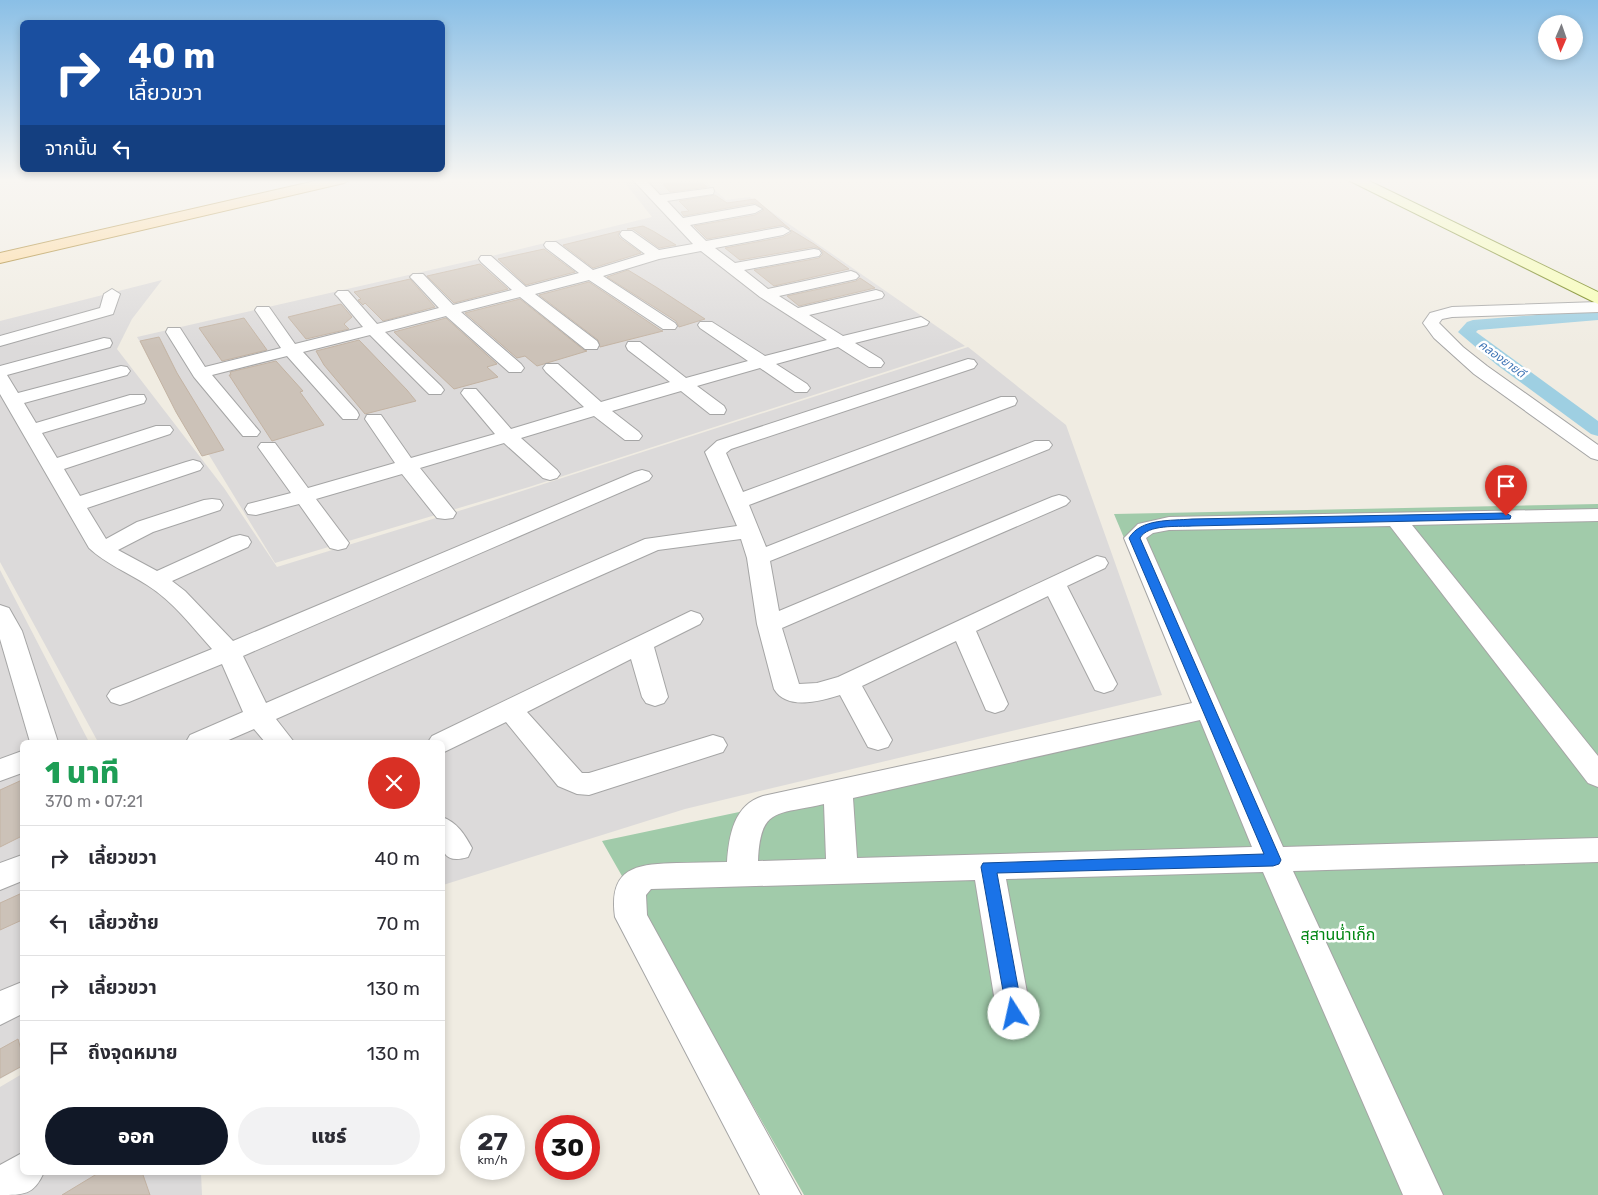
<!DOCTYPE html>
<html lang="th">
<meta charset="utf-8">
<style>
:root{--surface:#fff;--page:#f2f2f3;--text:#2b2b33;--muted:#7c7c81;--line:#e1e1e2;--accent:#111827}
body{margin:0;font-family:Rubik,"Noto Sans Thai",sans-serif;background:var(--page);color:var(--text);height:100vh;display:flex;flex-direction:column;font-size:19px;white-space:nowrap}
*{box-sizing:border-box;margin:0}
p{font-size:16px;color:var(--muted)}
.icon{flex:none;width:28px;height:28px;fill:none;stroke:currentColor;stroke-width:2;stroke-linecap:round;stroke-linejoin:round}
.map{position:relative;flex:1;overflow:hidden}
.sheet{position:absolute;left:20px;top:740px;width:425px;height:435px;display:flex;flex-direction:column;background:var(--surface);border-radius:8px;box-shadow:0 2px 8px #0003}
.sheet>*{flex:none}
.guide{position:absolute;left:20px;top:20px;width:425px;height:152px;border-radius:8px;box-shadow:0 2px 8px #0003;background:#1a4fa0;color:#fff;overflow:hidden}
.needle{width:32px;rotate:182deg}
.buttons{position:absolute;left:1538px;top:15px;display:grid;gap:10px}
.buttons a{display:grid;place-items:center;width:45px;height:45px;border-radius:50%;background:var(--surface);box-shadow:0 2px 8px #0003;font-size:25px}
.speed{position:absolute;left:460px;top:1115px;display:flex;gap:10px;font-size:25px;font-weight:700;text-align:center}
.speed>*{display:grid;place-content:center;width:65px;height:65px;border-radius:50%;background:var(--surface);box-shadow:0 2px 8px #0003;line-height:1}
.speed small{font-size:12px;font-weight:400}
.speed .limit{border:8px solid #d22;background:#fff;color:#111}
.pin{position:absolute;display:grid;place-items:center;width:42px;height:42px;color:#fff;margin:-51px -21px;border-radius:50% 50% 50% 0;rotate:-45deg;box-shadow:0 0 5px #0007}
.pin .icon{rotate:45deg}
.me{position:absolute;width:55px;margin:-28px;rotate:350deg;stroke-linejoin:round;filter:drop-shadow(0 0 4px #0008)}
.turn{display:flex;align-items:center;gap:18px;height:105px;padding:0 25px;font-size:22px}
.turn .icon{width:65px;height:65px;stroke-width:2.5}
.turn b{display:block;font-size:35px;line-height:42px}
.then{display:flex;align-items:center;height:48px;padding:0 25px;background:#0003;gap:10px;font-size:19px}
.round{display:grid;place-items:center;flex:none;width:52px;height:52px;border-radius:26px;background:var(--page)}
.summary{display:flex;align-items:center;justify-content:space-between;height:85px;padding:0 25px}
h1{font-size:30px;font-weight:800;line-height:38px;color:#1e9e55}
.action{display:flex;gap:10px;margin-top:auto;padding:10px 25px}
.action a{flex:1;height:58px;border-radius:30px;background:var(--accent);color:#fff;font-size:20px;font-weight:800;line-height:58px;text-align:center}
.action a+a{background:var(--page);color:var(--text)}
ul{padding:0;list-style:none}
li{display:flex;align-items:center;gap:15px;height:65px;padding:0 25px;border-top:1px solid var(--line)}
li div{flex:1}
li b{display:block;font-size:19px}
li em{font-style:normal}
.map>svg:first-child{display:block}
.residential{fill:#dcdada}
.cemetery{fill:#a1cbaa}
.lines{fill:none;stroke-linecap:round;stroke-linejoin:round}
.canal{fill:#9ecfe2;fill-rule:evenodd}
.building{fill:#ccc2b8;stroke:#c3b3a3}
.street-casing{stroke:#a5a5a5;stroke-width:2}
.secondary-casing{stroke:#667900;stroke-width:2}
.primary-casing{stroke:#976c00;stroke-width:2}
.street{fill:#fff;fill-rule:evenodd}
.secondary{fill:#f7ffb1;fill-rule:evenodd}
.primary{fill:#ffd898;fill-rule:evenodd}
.route{fill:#1a73e8;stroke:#114b97}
.labels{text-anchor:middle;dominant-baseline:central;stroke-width:5;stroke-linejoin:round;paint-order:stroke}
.far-water-label{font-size:12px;font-style:italic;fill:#4176b6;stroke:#fff}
.near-park-label{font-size:16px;fill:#018612;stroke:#fff}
</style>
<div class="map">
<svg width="1598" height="1195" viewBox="0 0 1598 1195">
<rect width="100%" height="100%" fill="#f0ece2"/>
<g class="residential">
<polygon points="622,179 703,179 726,200 750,197 965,346 529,487 275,563 137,337 492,256 652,217"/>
<polygon points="162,280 132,319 117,349 224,488 277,567 491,501 968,347 1066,425 1162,695 685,809 443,885 442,742 98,742 0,562 0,321"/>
<polygon points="0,570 89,742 22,742 22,1067 0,1079"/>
<polygon points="22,1074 22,1172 201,1173 202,1195 0,1195 0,1087"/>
</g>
<polygon class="cemetery" points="1598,504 1598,1195 804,1195 602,841 1198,715 1114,514"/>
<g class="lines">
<polygon class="canal" points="1598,310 1598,320 1478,330 1476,332 1598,421 1598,436 1591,434 1497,365 1458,332 1467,322 1473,320"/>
</g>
<g class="building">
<polygon points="698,179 707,187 670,192 663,184"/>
<polygon points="715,195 727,203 755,199 790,229 783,225 707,239 694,226 755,215 764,210 755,203 684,216 681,212 689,211 679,201"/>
<polygon points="643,226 653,231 676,245 659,248 633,229 627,229"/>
<polygon points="791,230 814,244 849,269 774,286 754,270 819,258 823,254 821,249 814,247 740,260 725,248 783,237 791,233"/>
<polygon points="620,231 618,235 620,238 641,253 593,268 563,245"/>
<polygon points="544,249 575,272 526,285 498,259"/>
<polygon points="480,264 508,289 454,303 427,276"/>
<polygon points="628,270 656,287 705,319 679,327 676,321 607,277"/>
<polygon points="860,278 875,288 799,306 787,296 856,281"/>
<polygon points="410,279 435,307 383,321 365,303 363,305 358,300 361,299 354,292"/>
<polygon points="589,282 662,331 663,331 600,347 598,340 539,295"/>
<polygon points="520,299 584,350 587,351 537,366 525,356 517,358 465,313"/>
<polygon points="341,304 352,317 344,324 349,329 306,339 288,317"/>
<polygon points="244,318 267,350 222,361 199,328"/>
<polygon points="446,318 497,364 487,367 498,377 454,389 394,332"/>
<polygon points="159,337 177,373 224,450 202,456 176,412 140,341"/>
<polygon points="359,340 407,390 416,401 365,414 324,365 316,351"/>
<polygon points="276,361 303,391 300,392 324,425 272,441 229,375 231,375 230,372"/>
<polygon points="22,780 22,836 0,847 0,790"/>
<polygon points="22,893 22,920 0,930 0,903"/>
<polygon points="18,1039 22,1053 22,1066 0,1078 0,1049"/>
<polygon points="100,1172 142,1172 150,1195 62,1195"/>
</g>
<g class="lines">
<g class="street-casing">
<g id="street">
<polygon points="632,179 645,179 660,195 713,188 714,191 713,194 667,201 683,218 755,205 762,209 755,213 690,225 706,241 783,227 790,231 783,235 715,248 735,263 814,249 819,250 821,253 819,256 744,270 768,289 851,271 856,273 859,276 856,279 779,296 798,308 876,290 882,292 884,295 882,298 809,315 843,336 921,317 929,322 927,325 855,343 881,359 884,363 881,367 869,367 838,347 776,364 807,384 810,388 807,392 795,392 760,368 697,386 724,406 726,410 724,414 710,414 681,391 612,411 639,432 642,436 639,440 625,440 594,416 521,438 557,470 560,474 557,478 550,480 543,478 504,443 420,468 456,513 453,518 445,519 437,518 402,474 316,499 349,543 346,548 338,550 330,548 299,504 256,515 248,514 245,509 248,504 291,493 258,447 261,443 275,443 308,488 395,463 365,419 367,415 381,415 411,458 495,434 464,397 461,393 464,389 476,389 511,429 584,407 546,372 543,368 546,364 558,364 601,402 670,382 628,350 626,346 628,342 640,342 686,378 748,361 700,328 698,325 700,322 712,322 765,356 827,340 760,297 701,251 659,259 603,276 675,323 677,326 675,329 663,329 589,280 535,294 597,341 599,345 597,349 585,349 520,297 461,312 521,364 524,368 521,372 509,372 446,316 385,332 441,386 444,390 441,394 429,394 370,335 303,352 357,411 359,415 357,419 343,419 287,356 212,375 260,432 257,436 243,436 194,377 166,332 168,328 180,328 205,367 281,348 255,310 257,307 269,307 295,344 363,327 338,297 335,294 338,291 348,291 377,324 439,308 413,280 410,277 413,274 423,274 453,305 512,290 481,262 479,259 481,256 491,256 526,287 579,273 546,248 544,245 546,242 556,242 593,270 645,254 622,237 620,234 622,231 632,231 659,250 693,244"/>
<polygon points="112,289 120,294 113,314 0,346 0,336 100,308 104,294"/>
<polygon points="1598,302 1598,312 1452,317 1442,319 1439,323 1463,347 1487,366 1598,445 1598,460 1591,458 1474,374 1434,338 1423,323 1430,313 1452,307"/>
<path d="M104,338L110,339L112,343L110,347L7,375L18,393L121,366L127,367L130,371L127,375L24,403L36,423L130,395H144L146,399L144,403L42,433L57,458L156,426H170L173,430L170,434L64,469L80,496L186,462L193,460L200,462L203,466L200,470L87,508L106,539L137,522L204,500L212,499L220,500L223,505L220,510L153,532L118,550L157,571L232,537L240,535L248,537L251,542L248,547L172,581L185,591L233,641L635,472L642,470L649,472L652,476L649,480L243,656L266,703L645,539L737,526L705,452L717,441L968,359L974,360L977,364L974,368L731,449L726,453L743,492L1001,397H1015L1017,401L1015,405L749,505L766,547L1035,441H1049L1052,445L1049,449L770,561L779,611L1052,497L1059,495L1066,497L1070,501L1066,505L782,628L799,684L817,683L838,677L1097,556L1105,558L1108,563L1105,568L1067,586L1117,684L1113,690L1104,693L1095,690L1048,596L976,631L1008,704L1004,710L995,713L986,710L956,641L862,686L892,740L888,747L878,750L868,747L840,695C821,701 787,711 774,689L757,624L747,558L741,539L658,550L276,719L294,742H265L254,729L224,742H186L190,735L243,712L222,664L129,702L120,705L111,702L107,696L111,690L212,649C192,627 173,601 147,585C127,572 106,564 89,548L0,394V366Z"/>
<path d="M1598,509V521L1412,525L1598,756V787L1588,783L1390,526L1169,530L1153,533L1146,538L1283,847L1598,838V862L1293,871L1443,1195H1403L1263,872L1006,879L1031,1014L1026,1025L1014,1030L1002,1025L997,1014L975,880L651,889L646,895L647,915L801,1195H760L615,917C608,867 637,864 677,863C694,863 710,862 727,862C729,835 734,805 763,796L1192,703L1124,538L1138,524L1169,517ZM1200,720L1252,847L857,858L853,798ZM824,804L826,859L758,861C760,806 778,815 824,804Z"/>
<polygon points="0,605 9,608 22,631 58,742 30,742 0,639"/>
<polygon points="691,611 700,614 703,619 700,624 654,647 668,697 664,703 655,706 646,703 642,697 631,659 527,712 582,773 589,773 713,735 723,738 727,745 723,752 589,795 577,794 558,786 506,722 442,753 442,742 428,742 432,736"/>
<polygon points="22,751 22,773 0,781 0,759"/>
<path d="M442,817C457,822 465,835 472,848L468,857C436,867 442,839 442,817Z"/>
<polygon points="22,855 22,881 0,890 0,863"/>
<polygon points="22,982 22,1014 0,1025 0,991"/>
<path d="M22,1153V1172H44C34,1195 24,1195 0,1195V1165Z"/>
</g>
</g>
<g class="secondary-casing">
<polygon id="secondary" points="1346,179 1365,179 1598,292 1598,304"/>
</g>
<g class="primary-casing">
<polygon id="primary" points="324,179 351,179 344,183 0,263 0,253"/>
</g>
<use href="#street" class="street"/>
<use href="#secondary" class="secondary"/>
<use href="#primary" class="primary"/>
</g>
<linearGradient id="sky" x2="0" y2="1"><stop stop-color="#8abfe6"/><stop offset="0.52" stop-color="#f8f6f2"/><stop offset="1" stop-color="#f8f6f2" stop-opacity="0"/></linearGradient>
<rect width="1598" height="347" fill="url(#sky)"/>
<path class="route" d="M1506,513L1511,516L1510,519L1192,526C1177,527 1148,524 1140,538L1281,860L1279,864L1273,866L997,873L1023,1014L1020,1019L1014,1021L1008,1019L981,867L983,863L1264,854L1129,538C1141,518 1171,521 1192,519Z"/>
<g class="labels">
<g class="far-water-label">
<text transform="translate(1502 359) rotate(36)">คลองยายดี</text>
</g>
<g class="near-park-label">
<text x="1338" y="934">สุสานน่ำเก็ก</text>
</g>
</g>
</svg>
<div class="buttons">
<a><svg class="needle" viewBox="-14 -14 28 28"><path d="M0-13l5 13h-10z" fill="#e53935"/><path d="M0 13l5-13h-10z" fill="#7c7c81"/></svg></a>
</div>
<div class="speed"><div>27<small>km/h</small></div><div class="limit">30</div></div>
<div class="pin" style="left:1506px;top:516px;background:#d93025"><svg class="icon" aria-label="arrive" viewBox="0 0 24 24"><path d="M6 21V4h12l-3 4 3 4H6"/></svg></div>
<svg class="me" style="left:1014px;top:1014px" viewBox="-20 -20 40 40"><circle r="19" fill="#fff"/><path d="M0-13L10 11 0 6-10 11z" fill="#1a73e8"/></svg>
<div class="guide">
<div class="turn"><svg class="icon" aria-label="right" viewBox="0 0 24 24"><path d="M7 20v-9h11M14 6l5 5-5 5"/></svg><div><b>40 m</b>เลี้ยวขวา</div></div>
<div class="then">จากนั้น<svg class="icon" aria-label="left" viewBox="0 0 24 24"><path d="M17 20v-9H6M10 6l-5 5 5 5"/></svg></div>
</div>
<section class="sheet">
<div class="summary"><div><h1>1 นาที</h1><p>370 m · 07:21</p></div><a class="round" style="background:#d93025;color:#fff"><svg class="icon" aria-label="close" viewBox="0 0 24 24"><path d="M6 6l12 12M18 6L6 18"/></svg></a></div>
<ul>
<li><svg class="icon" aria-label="right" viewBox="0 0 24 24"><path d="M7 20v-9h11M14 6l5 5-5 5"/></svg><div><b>เลี้ยวขวา</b></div><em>40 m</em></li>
<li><svg class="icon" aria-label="left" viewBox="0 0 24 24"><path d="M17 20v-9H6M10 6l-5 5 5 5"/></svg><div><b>เลี้ยวซ้าย</b></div><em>70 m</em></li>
<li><svg class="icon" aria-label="right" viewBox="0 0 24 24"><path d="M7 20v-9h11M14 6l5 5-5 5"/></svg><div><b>เลี้ยวขวา</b></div><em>130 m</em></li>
<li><svg class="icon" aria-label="arrive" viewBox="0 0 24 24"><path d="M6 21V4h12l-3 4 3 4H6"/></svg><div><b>ถึงจุดหมาย</b></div><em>130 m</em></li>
</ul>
<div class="action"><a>ออก</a><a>แชร์</a></div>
</section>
</div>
